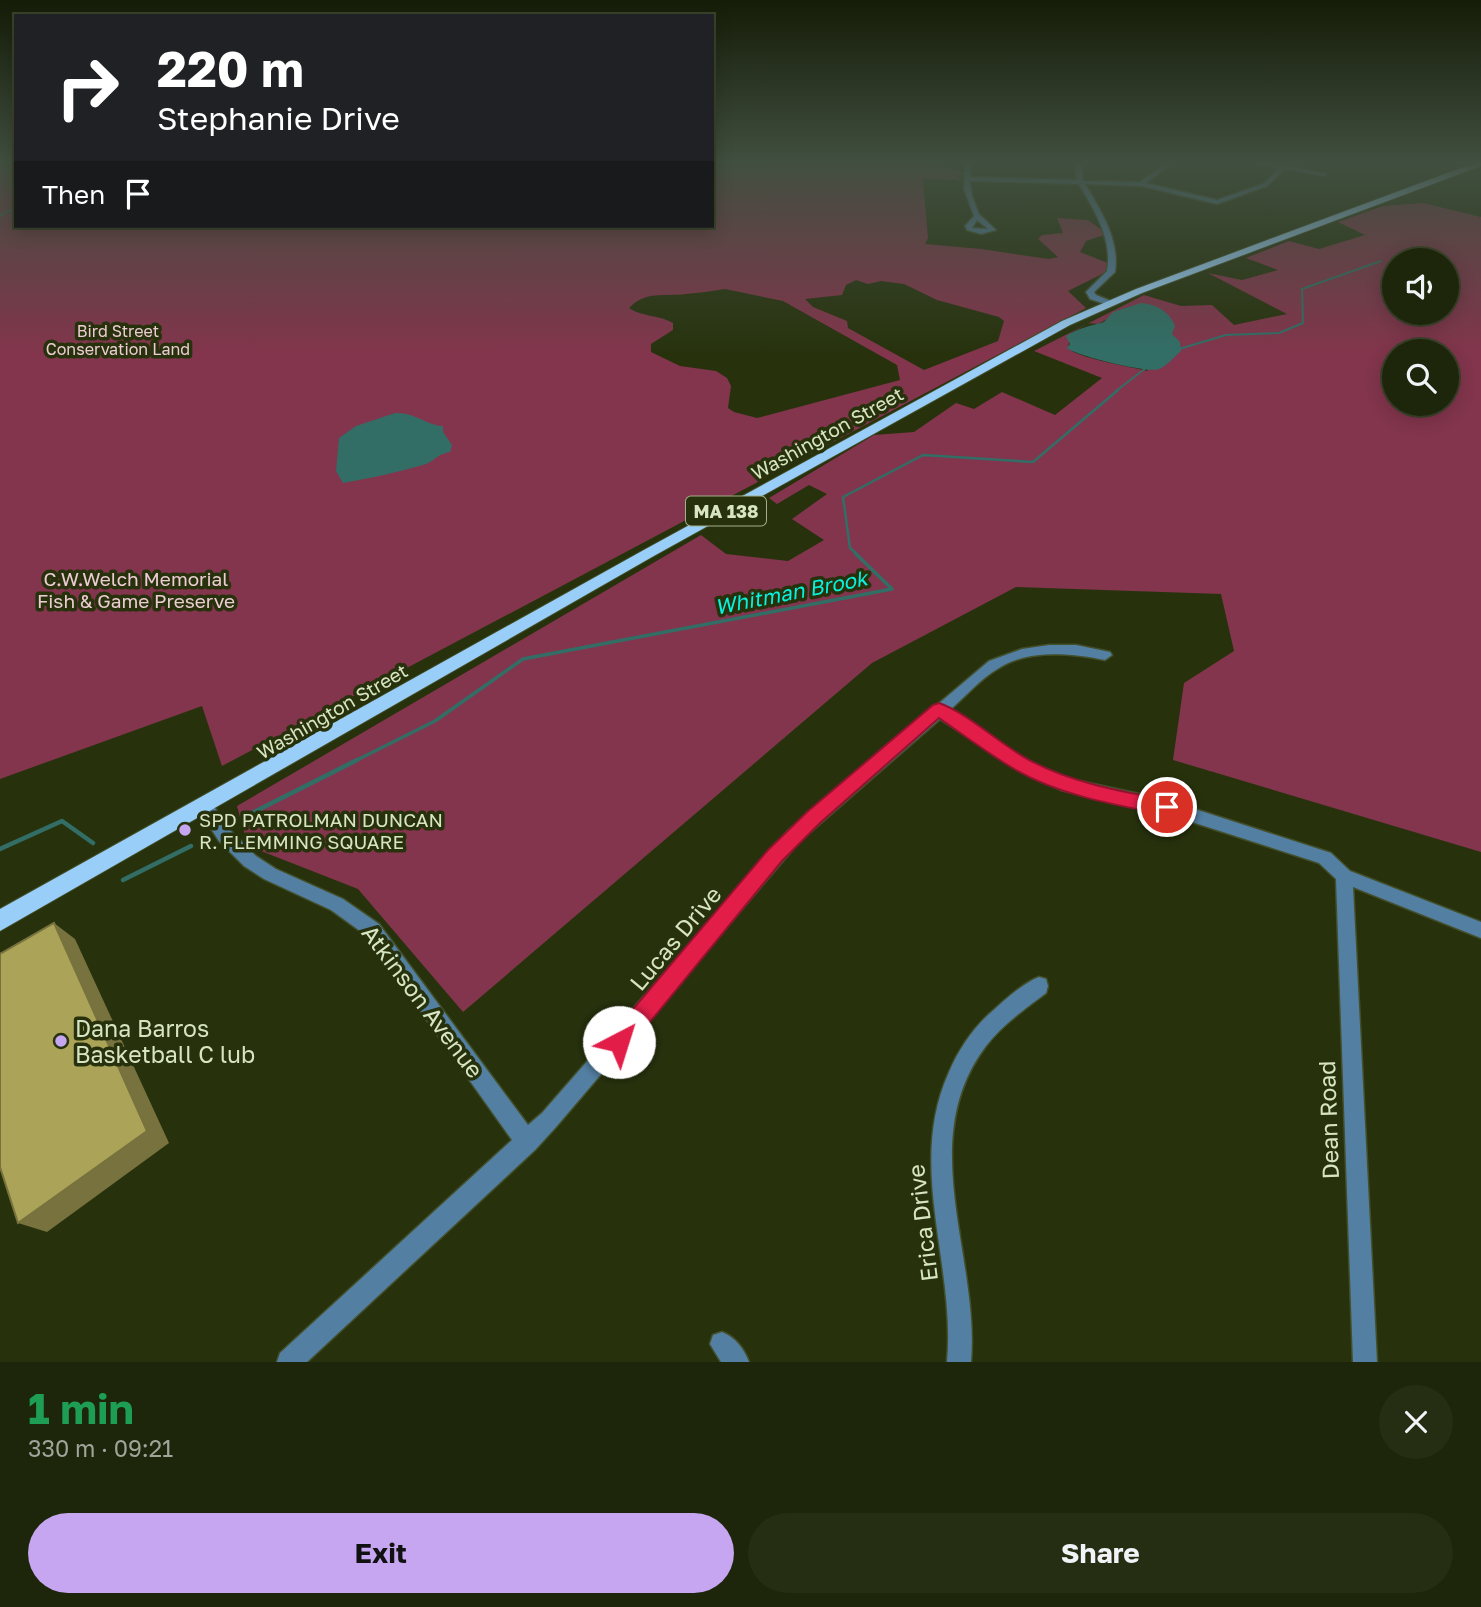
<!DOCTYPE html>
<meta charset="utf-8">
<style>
:root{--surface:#1d260a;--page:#252e13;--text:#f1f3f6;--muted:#a0a59c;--line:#3b432b;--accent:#c6a6f0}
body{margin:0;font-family:"Golos Text",sans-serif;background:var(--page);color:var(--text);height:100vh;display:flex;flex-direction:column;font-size:26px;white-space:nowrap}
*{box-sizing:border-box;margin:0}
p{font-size:23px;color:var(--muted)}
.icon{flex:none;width:38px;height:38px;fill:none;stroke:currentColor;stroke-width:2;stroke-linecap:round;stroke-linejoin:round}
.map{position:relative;height:1362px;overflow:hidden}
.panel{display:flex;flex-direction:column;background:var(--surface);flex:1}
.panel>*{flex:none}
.hud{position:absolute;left:14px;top:14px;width:700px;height:214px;border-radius:0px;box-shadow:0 4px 18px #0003,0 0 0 2px var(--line);background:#202124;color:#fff;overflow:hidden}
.fabs{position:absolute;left:1382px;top:248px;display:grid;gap:14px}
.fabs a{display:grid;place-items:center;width:77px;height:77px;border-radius:50%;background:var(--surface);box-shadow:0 4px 18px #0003,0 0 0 2px var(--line);font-size:35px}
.pin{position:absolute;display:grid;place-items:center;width:60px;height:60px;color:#fff;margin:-30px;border:4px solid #fff;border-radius:50%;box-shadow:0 2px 7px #0007}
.me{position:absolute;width:77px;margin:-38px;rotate:40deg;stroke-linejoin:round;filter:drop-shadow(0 0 5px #0008)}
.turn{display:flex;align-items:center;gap:24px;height:147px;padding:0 28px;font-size:32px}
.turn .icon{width:91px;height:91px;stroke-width:2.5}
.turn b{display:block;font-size:49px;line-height:60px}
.then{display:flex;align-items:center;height:66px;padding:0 28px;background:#0003;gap:14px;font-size:26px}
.round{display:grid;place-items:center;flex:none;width:74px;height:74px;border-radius:37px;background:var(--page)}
.headline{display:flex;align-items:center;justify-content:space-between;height:119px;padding:0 28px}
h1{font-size:42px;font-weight:700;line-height:52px;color:#1e9e55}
.button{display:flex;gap:14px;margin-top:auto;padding:14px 28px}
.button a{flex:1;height:80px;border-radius:42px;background:var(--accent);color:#111;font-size:28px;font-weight:700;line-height:80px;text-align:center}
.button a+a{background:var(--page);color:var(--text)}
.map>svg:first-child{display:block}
.green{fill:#82354c;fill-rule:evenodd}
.water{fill:#326e66}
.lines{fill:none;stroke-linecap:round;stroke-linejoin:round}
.stream-far3{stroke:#326e66;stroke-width:2}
.stream-far2{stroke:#326e66;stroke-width:2.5}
.stream-far1{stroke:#326e66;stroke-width:3.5}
.stream{stroke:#326e66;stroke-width:4.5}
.minor-casing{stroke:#434f2a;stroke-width:3}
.major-casing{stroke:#434f2a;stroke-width:2}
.minor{fill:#537fa2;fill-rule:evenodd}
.major{fill:#99cef9;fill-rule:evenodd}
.shaded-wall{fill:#77723e}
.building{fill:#aaa358;stroke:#77723e;stroke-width:2}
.route{fill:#e11d48;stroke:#92132f;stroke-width:2}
.poi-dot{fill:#c6a6f0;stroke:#27320d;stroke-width:2.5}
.labels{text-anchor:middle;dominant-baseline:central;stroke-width:7;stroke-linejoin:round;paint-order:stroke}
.far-park-label{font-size:16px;fill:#edccd3;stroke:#27320d}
.shield{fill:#27320d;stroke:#a3af8c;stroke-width:2}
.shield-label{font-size:18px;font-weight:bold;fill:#d8e5c2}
.street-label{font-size:19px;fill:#d8e5c2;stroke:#27320d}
.park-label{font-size:19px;fill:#edccd3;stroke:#27320d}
.poi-label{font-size:19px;fill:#d8e5c2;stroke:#27320d;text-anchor:start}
.water-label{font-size:21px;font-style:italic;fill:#08f1dc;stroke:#27320d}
.near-street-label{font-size:23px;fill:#d8e5c2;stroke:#27320d}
.near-poi-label{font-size:23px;fill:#d8e5c2;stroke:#27320d;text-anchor:start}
</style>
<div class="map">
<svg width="1481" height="1362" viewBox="0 0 1481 1362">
<rect width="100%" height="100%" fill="#27320d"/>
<g class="green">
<path d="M0,162H16V226H712V162H924L965,173L957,176L961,180L923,179L928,238L925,244L981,249L1049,259L1058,257L1038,239L1042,235L1063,233L1057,218L1088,220L1107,234L1086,241L1080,252L1108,263L1106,272L1068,291L1086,308L222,766L202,706L0,779ZM856,280L868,284L881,281L904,284L937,300L999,317L1004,321L998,341L924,370L848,328L847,321L813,307L805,299L842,295L846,285ZM725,289L783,301L897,365L900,380L757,418L734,412L728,408L731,386L727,378L716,371L680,366L651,352V344L673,330V323C660,315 642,317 629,308C647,290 662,297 686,294C699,293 712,291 725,289Z"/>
<path d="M1423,203L1481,217V852L1173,760L1184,683L1234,651L1221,594L1016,587L872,663L463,1012L358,889L248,846L237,806L701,535L726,554L788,561L824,540L792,519L827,494L809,485L777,504L769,498L874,435L914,432L956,403L974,409L1002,392L1055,415L1102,378L1034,351L1144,295L1181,306L1212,305L1234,325L1287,314L1208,273L1242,280L1278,270L1246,258L1289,241L1319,249L1365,235L1338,222L1383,206ZM1395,261H1447V313H1395ZM1109,318L1148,371C1132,367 1076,358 1068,348L1071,333L1089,323L1098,324ZM1395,352H1447V404H1395Z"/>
</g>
<g class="water">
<path d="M1141,303C1156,304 1169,311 1175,326L1172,334L1180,342L1181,351C1174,357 1167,366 1159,369C1149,374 1074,355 1067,348L1070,344L1066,336C1079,328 1090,326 1104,322L1113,312Z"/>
<path d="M395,413C415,412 428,426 443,426V432L452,445L450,452C437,454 436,460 426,464C398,472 372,478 343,483L336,471L339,438L356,426Z"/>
</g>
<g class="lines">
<g class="stream-far3">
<polyline points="0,216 16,207"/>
<polyline points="1179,349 1226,335 1279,333 1303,323 1302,289 1381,261"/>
<polyline points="1116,391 1146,368"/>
</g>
<polyline class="stream-far2" points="857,554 850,548 843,497 923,455 1033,462 1118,390"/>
<polyline class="stream-far1" points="353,762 435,721 523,659 892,589 855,553"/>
<g class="stream">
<polyline points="248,815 357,760"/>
<polyline points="0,849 62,821 93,843"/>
<polyline points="123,880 191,846"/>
</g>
<g class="minor-casing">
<g id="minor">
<path d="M965,162H971L970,177L1077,180L1075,162H1081L1083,181L1140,182L1168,162H1175L1146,183L1217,200L1263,184L1280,168L1253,162H1266L1327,174L1324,176L1285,169L1267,186L1217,204L1141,186L1085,184C1101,211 1120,240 1115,272L1094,292L1096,295L1111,301V305H1108L1090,299L1086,292L1107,271C1113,239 1094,210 1079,184L970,181L972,196L979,214L996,230L981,234L967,230L965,226L974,216L964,189ZM977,220L988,229L972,228Z"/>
<path d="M1049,645H1076L1110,652L1112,655L1105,660C1072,653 1029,649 999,668C981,678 965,697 950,710L1027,761L1070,779L1167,800L1325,851L1331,853L1350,871L1481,922V938L1353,887L1377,1362H1353L1336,879L1319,863L1313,861L1167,814L1061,790L1017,769L940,719L800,841L556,1127L535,1150L307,1362H277L280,1353L512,1140L367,936L331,910L264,879L244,866L219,841L196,806L198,801L204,799L210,801L231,831L256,856L276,869L343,899L379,924L528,1125L542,1113L788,831L989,661L1022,649Z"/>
<path d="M1039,977L1046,979L1048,986L1046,993C1025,1009 1002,1025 986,1046C914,1141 980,1257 971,1362H947C956,1264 906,1167 949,1072C958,1051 971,1031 988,1015C1003,1002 1021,984 1039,977Z"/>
<path d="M722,1332C735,1337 744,1349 749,1362H721L710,1344L713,1335Z"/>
</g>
</g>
<g class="major-casing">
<polygon id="major" points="1477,162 1481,162 1481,166 1142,293 1070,325 652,557 0,931 0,909 642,551 1062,321 1136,289"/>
</g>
<use href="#minor" class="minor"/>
<use href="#major" class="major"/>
</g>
<polygon class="shaded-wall" points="54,923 75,939 169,1143 47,1232 18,1223"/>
<polygon class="building" points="54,923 147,1131 18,1223 0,1167 0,954"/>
<linearGradient id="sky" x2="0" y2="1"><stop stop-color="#151c07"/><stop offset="0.46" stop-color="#414f40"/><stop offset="1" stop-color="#414f40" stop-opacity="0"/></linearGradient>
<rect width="1481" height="353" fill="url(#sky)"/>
<path class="route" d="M939,703C968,713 1002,746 1031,761C1073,783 1120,791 1167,800L1173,802L1176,807L1173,813L1167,815C1116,805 1062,796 1016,770C990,755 965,736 939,718L820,823L782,861L627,1050L619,1054L611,1050L608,1042L611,1035L768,850L807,812L933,705Z"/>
<g class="poi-dot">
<circle cx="185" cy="830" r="7"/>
<circle cx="61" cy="1041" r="7"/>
</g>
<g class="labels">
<g class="far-park-label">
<text x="118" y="331">Bird Street<tspan x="118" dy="18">Conservation Land</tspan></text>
</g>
<rect class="shield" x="686" y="496.5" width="80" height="29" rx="5"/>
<g class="shield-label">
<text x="726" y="511">MA 138</text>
</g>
<g class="street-label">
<text transform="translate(827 433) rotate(-29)">Washington Street</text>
<text transform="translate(332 711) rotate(-30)">Washington Street</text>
</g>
<g class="park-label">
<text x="136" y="578">C.W.Welch Memorial<tspan x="136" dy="22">Fish &amp; Game Preserve</tspan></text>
</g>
<g class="poi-label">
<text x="199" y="819">SPD PATROLMAN DUNCAN<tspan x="199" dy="22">R. FLEMMING SQUARE</tspan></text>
</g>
<g class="water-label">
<text transform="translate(791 592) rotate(-11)">Whitman Brook</text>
</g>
<g class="near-street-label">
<text transform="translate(675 938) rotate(-50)">Lucas Drive</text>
<text transform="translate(423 1001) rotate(53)">Atkinson Avenue</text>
<text transform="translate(1328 1120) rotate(-92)">Dean Road</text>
<text transform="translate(922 1223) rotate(-97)">Erica Drive</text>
</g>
<g class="near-poi-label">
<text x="75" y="1028">Dana Barros<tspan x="75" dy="26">Basketball C lub</tspan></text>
</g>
</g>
</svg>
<div class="fabs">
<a><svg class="icon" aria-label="sound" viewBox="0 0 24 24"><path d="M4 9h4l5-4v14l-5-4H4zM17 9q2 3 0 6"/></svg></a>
<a><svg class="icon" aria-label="search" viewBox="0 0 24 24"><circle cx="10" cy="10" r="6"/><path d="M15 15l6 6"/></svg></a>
</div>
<div class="pin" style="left:1167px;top:807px;background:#d93025"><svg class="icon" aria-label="arrive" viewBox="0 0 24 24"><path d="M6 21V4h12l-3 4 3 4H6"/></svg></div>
<svg class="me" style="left:619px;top:1042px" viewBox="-20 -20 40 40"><circle r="19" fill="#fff"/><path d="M0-13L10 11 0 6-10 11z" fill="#e11d48"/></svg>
<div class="hud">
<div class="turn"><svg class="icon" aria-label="right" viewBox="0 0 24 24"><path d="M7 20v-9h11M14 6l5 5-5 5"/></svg><div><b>220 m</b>Stephanie Drive</div></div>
<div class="then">Then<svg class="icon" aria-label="arrive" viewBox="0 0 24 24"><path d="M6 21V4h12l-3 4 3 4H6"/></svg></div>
</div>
</div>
<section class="panel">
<div class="headline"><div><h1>1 min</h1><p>330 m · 09:21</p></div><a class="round"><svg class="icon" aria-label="close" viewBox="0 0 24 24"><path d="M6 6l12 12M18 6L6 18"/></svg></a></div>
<div class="button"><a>Exit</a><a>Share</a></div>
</section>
